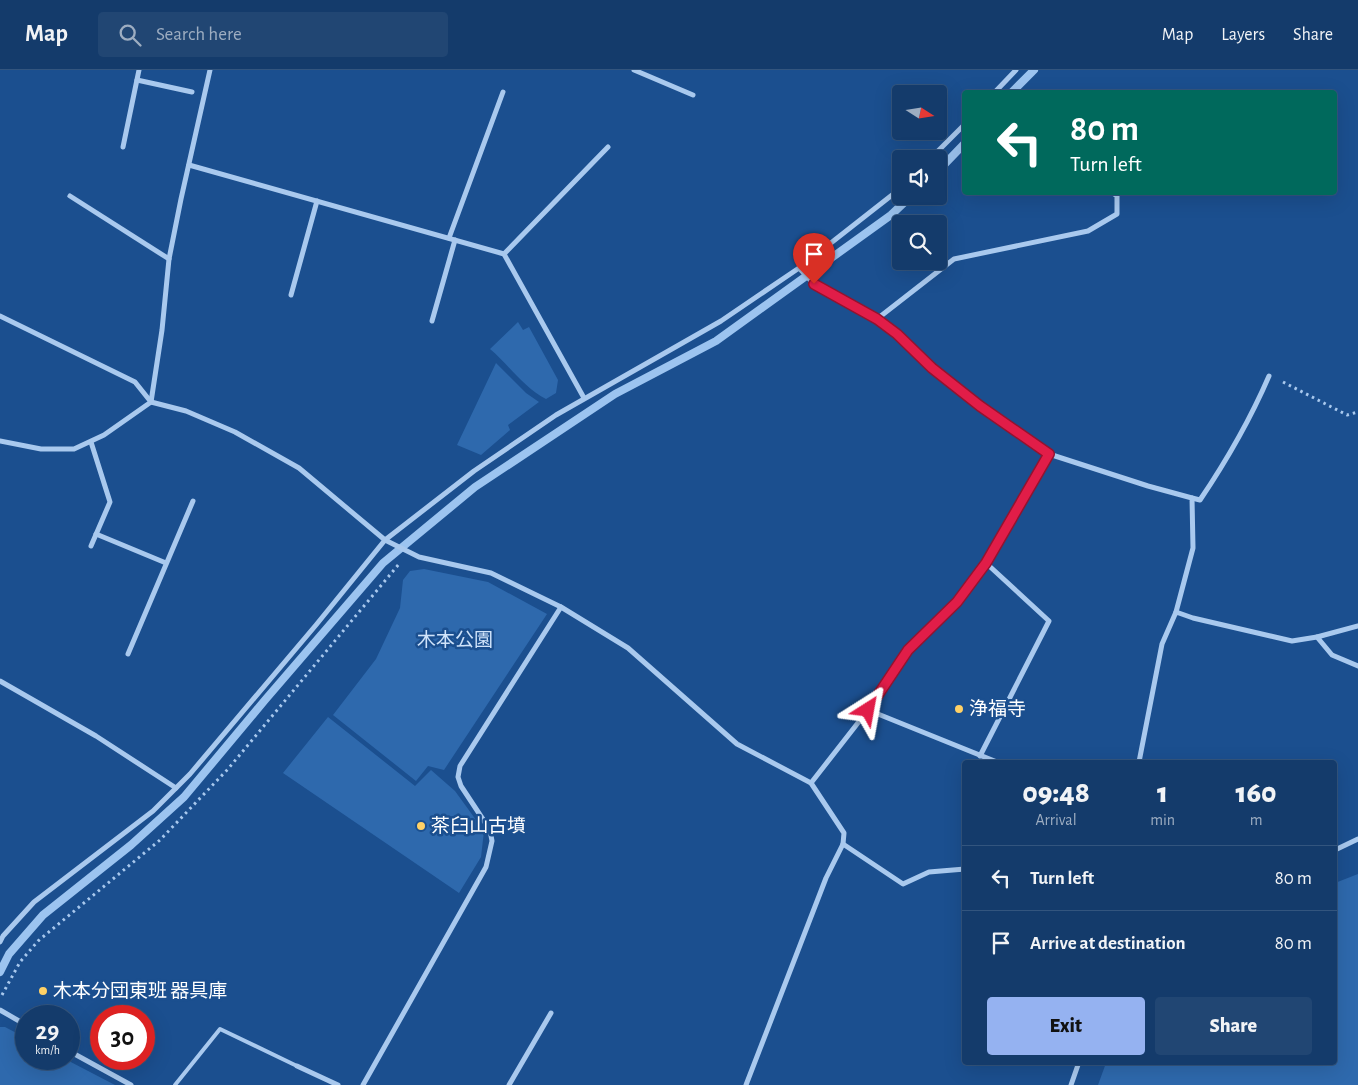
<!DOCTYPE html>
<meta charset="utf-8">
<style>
:root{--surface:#143b6b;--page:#214673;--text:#f1f3f6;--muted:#9dadc1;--line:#33557e;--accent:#95b2f1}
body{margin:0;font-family:"Alegreya Sans","Noto Sans JP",sans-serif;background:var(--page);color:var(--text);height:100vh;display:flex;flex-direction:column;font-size:19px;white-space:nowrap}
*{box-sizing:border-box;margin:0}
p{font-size:16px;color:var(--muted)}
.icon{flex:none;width:28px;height:28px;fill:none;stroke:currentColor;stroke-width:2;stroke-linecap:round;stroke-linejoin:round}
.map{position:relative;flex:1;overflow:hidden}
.sheet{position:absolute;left:962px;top:690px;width:375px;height:305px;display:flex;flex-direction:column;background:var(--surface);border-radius:5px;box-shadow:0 5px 20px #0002,0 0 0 1px var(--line)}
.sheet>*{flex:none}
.top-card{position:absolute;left:962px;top:20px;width:375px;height:105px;border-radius:5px;box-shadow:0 5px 20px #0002,0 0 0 1px var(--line);background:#00695c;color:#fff;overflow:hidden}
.needle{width:32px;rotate:102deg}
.controls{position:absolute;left:892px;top:15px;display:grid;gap:10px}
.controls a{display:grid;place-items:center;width:55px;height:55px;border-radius:5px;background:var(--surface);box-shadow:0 5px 20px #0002,0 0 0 1px var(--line);font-size:25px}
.speed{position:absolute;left:15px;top:935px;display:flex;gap:10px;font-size:25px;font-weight:700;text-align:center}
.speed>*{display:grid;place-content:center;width:65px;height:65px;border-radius:50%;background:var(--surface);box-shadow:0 5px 20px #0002,0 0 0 1px var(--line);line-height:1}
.speed small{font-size:12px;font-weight:400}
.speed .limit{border:8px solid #d22;background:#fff;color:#111}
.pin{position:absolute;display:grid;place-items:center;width:42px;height:42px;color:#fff;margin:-51px -21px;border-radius:50% 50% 50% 0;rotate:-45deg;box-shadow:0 0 5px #0007}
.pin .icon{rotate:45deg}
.me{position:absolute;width:55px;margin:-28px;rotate:34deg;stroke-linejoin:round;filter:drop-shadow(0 0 4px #0008)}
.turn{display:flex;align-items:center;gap:18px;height:105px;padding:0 25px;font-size:22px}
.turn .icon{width:65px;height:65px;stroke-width:2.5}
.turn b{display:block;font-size:35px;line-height:42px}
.eta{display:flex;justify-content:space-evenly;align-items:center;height:85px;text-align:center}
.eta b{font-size:30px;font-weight:800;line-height:35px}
.button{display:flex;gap:10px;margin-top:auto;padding:10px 25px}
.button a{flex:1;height:58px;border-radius:5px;background:var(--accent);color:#111;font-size:20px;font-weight:800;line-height:58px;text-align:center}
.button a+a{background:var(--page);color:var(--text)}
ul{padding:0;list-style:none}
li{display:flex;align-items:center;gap:15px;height:65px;padding:0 25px;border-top:1px solid var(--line)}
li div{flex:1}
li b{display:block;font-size:19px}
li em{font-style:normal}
header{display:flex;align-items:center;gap:30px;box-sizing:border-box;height:70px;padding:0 25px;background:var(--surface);border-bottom:1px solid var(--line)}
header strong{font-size:24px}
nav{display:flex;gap:28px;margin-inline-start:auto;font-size:18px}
.search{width:350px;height:45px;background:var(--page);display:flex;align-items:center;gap:12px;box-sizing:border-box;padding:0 18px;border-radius:5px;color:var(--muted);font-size:19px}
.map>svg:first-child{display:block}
.green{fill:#2e69ad}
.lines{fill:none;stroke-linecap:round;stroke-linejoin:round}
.stream{stroke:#9cc4f0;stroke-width:8}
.path{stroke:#a9c9ee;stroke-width:3;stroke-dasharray:2.5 4;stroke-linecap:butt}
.lane{stroke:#a9c9ee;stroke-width:4}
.street{stroke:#a9c9ee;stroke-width:5}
.route-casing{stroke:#92132f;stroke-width:12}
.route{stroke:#e11d48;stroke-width:9}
.poi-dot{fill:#ffd166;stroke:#1b4f8f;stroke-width:2}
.labels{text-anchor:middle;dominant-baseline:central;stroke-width:5;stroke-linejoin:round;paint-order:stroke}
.park-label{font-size:19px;fill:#cfe3fa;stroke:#1b4f8f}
.poi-label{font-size:19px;fill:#fff;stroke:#1b4f8f;text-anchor:start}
</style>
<header>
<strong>Map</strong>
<div class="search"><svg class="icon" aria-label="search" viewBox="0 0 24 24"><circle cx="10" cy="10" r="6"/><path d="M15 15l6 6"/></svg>Search here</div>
<nav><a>Map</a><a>Layers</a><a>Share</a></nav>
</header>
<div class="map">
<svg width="1358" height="1015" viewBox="0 0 1358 1015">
<rect width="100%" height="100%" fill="#1b4f8f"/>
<g class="green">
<path d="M518,252L523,260L529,257L558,310L556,323L546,329C524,318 509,295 490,279Z"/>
<polygon points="496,293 526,323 539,332 508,355 510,360 481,385 457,375"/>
<polygon points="424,499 488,512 547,544 444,700 428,696 416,711 333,645 376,589 400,538 403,510 410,501"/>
<polygon points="328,647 415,716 431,700 455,721 484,761 481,787 459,823 283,703"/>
<polygon points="1358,804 1358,1015 1098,1015 1106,993 1335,992 1335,813"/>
<polygon points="0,957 5,957 26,968 26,989 65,989 115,1015 0,1015"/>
</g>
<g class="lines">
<g class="stream">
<polyline points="1012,22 1034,0"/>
<polyline points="939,100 965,73"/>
<polyline points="0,902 9,884 43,845 131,775 184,727 265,630 383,493 475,417 615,324 716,271 891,145 911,126"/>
</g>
<g class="path">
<polyline points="1283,312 1347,345 1358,342"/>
<polyline points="2,925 20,892 38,871 160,770 228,699 399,494"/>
</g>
<polyline class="lane" points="175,1015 220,959 297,996"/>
<g class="street">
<polyline points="634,0 693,25"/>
<polyline points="137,10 192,22"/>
<polyline points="995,22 1016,0"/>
<polyline points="123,77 139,0"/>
<polyline points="930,89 965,54"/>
<polyline points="189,95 504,184 584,328"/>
<polyline points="70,126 169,189"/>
<polyline points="449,168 503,22"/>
<polyline points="504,184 608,77"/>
<polyline points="799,198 814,214 877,249 897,264 932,298 980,336 1049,384 1148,416 1192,428 1193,478 1176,542"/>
<polyline points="291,225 317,131"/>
<polyline points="0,246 135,312 151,332 186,341 235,362 299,398 385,470 419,487 491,503 561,537 628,578 737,674 811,713 844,763 843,774 826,808 746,1015"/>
<polyline points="877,249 954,189 1088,161 1117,144 1117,126 1111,122"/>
<polyline points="432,251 455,170"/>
<polyline points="0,371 41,379 74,379 104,365 151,332 162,260 169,189 181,129 210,0"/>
<path d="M1192,428L1200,430C1227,390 1250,350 1269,306"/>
<polyline points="96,464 166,493"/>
<polyline points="91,476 110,432 91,372"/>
<polyline points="986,493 957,532 908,580 868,640 997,692"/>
<polyline points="1358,556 1317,567 1332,585 1358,596"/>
<polyline points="128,584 193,431"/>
<polyline points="0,611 96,666 176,718"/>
<polyline points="980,686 1049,551 986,493 1049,384"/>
<polyline points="1139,692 1162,574 1176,542 1193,548 1292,571 1317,567"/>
<polyline points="811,713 868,640"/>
<polyline points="843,774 903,814 929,802 965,799"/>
<polyline points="1335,780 1358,769"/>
<polyline points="0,872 3,866 34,832 153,741 190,704 316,555 385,470 474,401 556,345 721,251 799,198 901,118"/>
<polyline points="0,940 26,955"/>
<polyline points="69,981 131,1015"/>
<polyline points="297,996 338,1015"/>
<polyline points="363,1015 486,797 492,771 490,760 461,716 458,707 460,696 561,537"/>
<polyline points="509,1015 551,943"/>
<polyline points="1071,1015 1079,992"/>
</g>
</g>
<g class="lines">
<g class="route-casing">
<polyline id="route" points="814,214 877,249 897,264 932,298 980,336 1049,384 986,493 957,532 908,580 868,640"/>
</g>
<use href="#route" class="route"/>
</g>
<g class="poi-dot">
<circle cx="959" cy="639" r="5"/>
<circle cx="421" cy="756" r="5"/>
<circle cx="43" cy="921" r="5"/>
</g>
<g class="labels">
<g class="park-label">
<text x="455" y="570">木本公園</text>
</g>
<g class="poi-label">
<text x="969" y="639">浄福寺</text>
<text x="431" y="756">茶臼山古墳</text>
<text x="53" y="921">木本分団東班 器具庫</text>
</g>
</g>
</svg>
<div class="controls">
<a><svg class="needle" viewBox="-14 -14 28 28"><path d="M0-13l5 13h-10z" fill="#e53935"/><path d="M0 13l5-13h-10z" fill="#9dadc1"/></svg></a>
<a><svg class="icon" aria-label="sound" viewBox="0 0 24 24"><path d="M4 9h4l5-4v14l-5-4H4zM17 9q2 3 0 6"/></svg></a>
<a><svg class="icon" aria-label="search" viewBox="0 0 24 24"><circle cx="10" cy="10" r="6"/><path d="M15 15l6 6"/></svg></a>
</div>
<div class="speed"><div>29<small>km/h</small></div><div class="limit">30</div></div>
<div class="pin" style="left:814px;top:214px;background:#d93025"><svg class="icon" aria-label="arrive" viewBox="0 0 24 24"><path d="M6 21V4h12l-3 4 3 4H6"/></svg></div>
<svg class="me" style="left:868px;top:640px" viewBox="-20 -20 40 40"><path d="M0-17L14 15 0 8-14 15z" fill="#e11d48" stroke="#fff" stroke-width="4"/></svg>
<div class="top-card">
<div class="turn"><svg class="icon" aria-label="left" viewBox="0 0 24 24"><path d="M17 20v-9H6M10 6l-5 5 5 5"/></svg><div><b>80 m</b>Turn left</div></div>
</div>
<section class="sheet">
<div class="eta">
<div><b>09:48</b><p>Arrival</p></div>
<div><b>1</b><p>min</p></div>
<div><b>160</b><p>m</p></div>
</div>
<ul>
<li><svg class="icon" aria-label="left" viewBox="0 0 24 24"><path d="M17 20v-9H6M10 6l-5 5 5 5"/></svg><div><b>Turn left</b></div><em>80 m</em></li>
<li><svg class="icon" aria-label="arrive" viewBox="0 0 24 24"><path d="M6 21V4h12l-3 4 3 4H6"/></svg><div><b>Arrive at destination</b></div><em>80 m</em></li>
</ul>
<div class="button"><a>Exit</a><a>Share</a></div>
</section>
</div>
